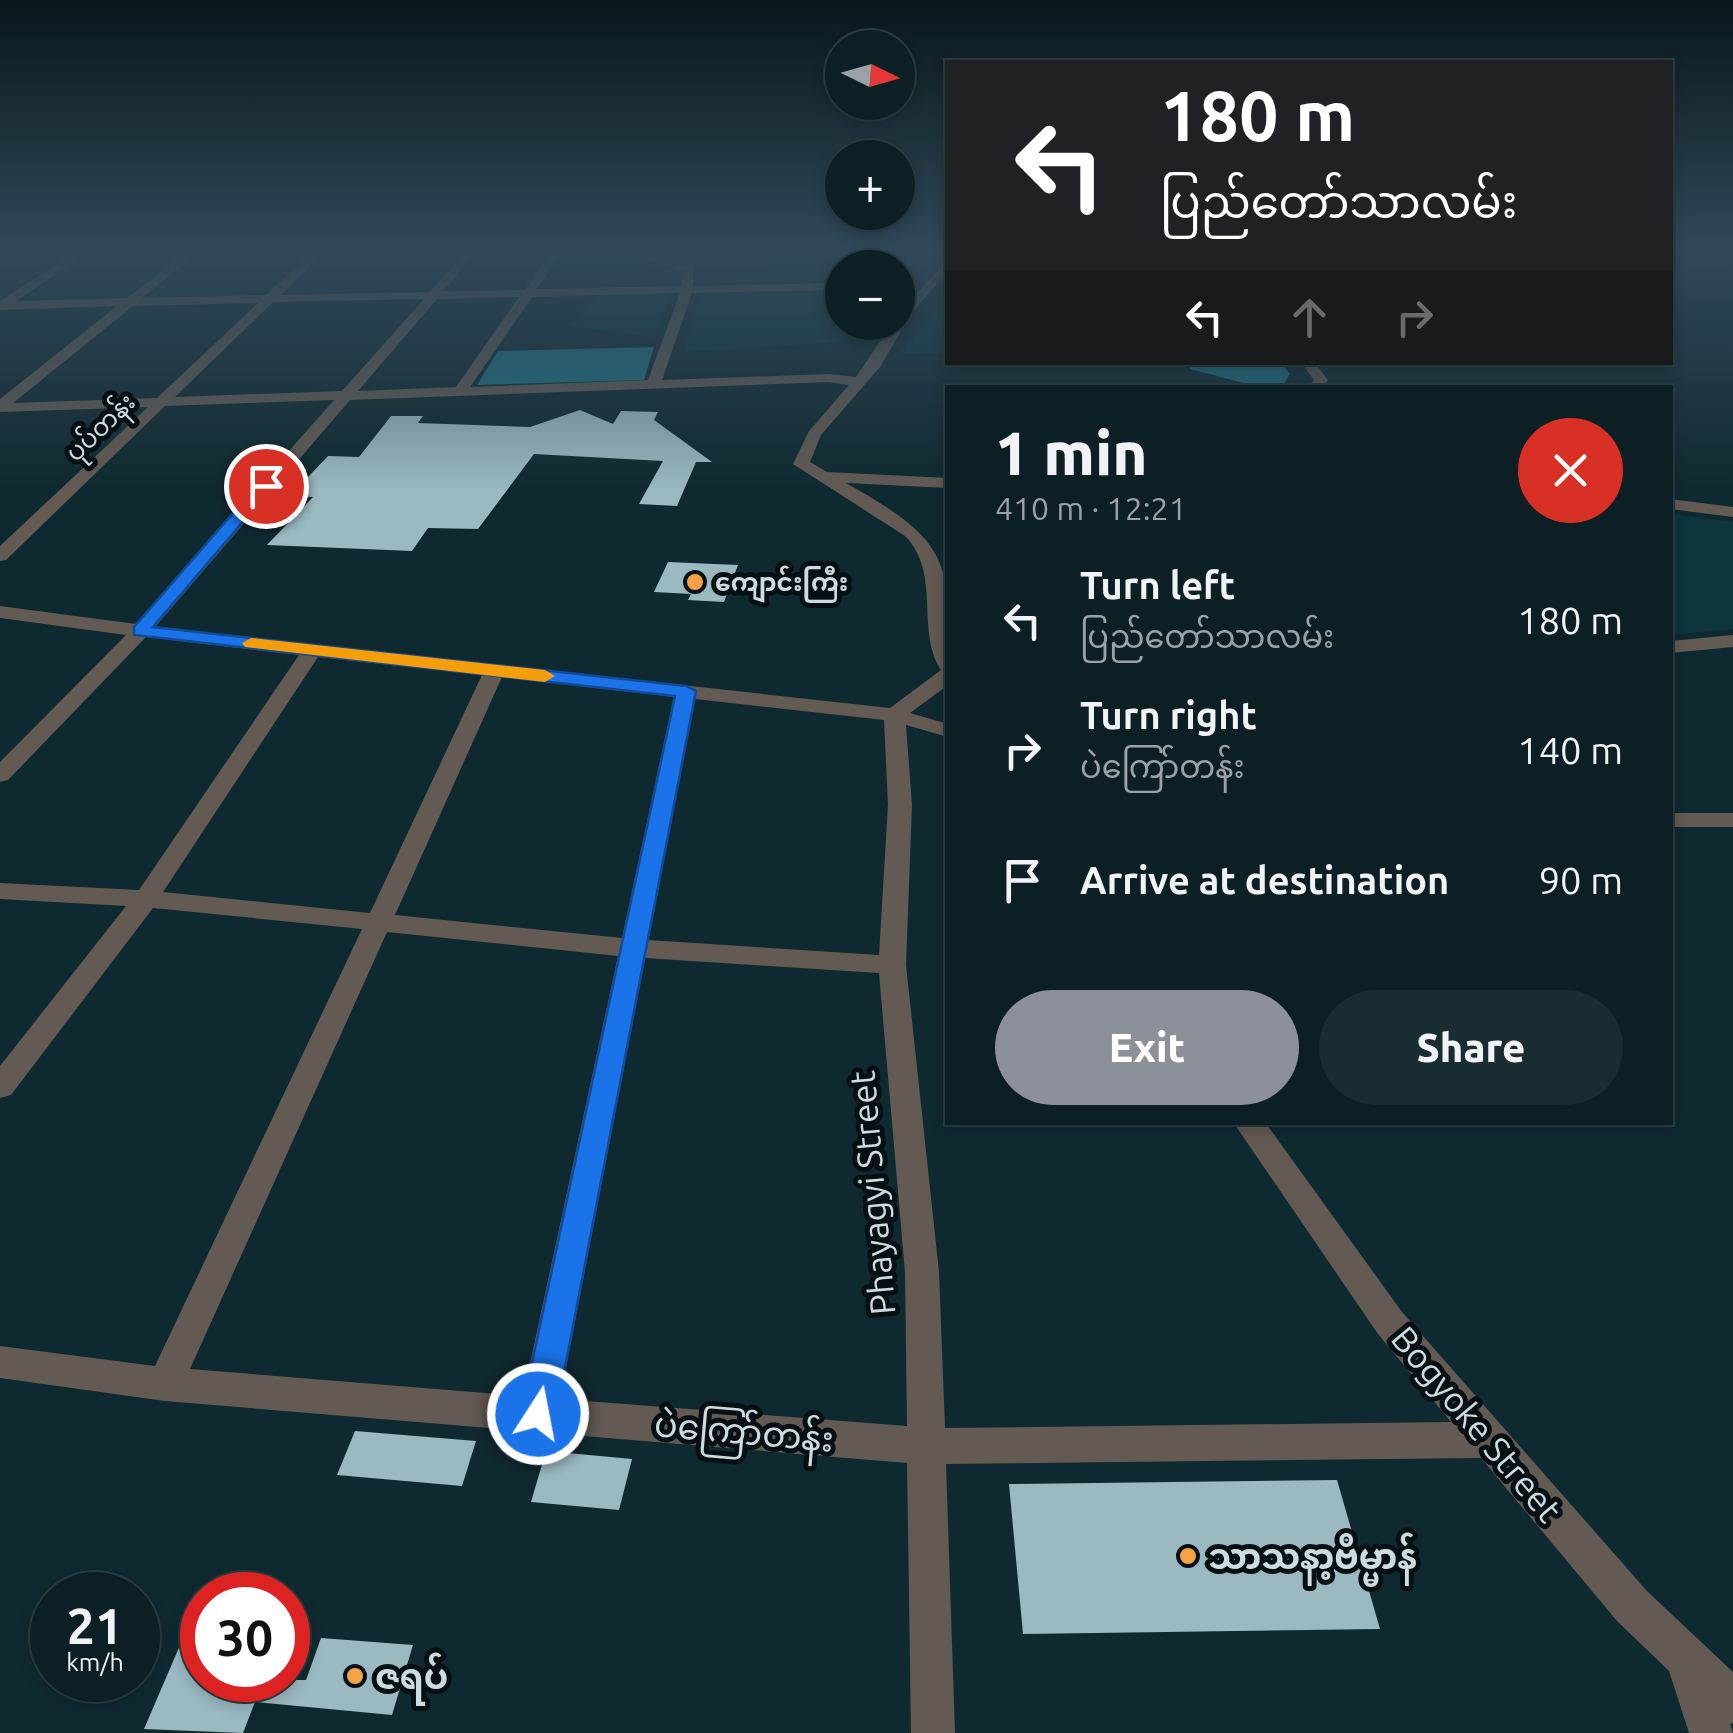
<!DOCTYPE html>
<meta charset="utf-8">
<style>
:root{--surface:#0b1f24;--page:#192c31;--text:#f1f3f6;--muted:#9aa2a6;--line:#2b3d41;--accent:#8c9099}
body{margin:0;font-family:Ubuntu,"Noto Sans Myanmar",sans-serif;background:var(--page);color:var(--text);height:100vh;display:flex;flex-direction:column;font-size:38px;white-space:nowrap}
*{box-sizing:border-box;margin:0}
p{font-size:32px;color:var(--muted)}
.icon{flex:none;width:55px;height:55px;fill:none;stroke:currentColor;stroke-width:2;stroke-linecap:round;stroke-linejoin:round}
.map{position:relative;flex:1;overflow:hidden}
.drawer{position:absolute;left:945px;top:385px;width:728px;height:740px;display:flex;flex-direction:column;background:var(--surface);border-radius:0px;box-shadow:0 5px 15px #0003,0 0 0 2px var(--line)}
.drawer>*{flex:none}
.hud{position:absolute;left:945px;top:60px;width:728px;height:305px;border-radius:0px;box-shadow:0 5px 15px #0003,0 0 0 2px var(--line);background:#202124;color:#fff;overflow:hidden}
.needle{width:65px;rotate:95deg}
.fabs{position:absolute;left:825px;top:30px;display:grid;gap:20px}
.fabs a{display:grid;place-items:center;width:90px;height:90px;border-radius:50%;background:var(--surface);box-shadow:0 5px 15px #0003,0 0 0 2px var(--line);font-size:50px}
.speed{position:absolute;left:30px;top:1572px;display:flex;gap:20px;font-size:50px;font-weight:700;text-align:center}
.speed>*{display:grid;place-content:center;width:130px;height:130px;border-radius:50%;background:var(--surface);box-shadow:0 5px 15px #0003,0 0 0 2px var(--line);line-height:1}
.speed small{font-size:25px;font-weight:400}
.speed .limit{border:15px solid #d22;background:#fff;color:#111}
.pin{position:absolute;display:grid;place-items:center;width:85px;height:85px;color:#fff;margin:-42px;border:5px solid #fff;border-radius:50%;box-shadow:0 2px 10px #0007}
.me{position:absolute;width:110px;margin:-55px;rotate:11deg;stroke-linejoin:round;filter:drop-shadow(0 0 8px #0008)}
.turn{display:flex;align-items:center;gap:35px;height:210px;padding:0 50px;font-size:45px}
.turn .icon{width:130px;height:130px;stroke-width:2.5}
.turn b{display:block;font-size:70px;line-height:85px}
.lanes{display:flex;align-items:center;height:95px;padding:0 50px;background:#0003;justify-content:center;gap:50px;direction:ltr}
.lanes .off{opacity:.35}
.round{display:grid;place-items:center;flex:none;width:105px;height:105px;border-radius:52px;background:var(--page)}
.headline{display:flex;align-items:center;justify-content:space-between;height:170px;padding:0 50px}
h1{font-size:60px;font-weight:800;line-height:75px}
.button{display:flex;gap:20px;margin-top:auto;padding:20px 50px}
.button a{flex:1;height:115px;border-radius:60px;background:var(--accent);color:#fff;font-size:40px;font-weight:800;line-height:115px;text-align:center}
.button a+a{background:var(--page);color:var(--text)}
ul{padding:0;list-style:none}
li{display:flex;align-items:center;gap:30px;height:130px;padding:0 50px}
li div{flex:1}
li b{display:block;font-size:38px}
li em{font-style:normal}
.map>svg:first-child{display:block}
.built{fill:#0e343c}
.water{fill:#1d7283}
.building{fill:#9bb9c1}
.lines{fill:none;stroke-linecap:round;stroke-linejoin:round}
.street{fill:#625a53;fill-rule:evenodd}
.route{fill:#1a73e8;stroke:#114b97;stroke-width:2.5}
.slow{fill:#f59e0b}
.poi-dot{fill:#f5a345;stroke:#061013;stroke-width:4}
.labels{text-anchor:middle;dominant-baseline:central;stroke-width:10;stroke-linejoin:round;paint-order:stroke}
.far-street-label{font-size:25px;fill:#cddce0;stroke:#061013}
.far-poi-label{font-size:25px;font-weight:bold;fill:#cddce0;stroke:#061013;text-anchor:start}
.near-street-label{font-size:35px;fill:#cddce0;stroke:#061013}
.near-poi-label{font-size:35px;font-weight:bold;fill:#cddce0;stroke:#061013;text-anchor:start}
</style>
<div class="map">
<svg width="1733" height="1733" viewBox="0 0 1733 1733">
<rect width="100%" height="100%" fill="#0f2930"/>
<g class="built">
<polygon points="563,250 596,250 658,264 649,272 550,272"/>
<polygon points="799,250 928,250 904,279 898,279 898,268 842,268 842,281 760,282 763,268"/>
<polygon points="842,290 842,322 858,323 841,342 684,352 700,293"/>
<polygon points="671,293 654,337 570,326 597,295"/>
<polygon points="947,300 947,354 899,353"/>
<polygon points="1670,514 1733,522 1733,629 1670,635"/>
</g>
<g class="water">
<polygon points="654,347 644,380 477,385 498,351"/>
<polygon points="1188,363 1281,363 1290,374 1282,387 1259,387 1190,369"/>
</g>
<g class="building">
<polygon points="580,410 613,424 621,411 658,412 654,420 712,462 696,462 677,506 639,504 663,461 534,454 478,529 428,528 412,551 267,545 313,497 290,496 328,456 359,457 391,416 423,416 418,423 530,427"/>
<polygon points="668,562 738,565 724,602 688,600 691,594 654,592"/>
<polygon points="355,1431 476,1441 462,1486 337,1475"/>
<polygon points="546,1451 632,1459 619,1510 531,1502"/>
<polygon points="1337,1480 1380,1629 1023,1634 1009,1484"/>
<polygon points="202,1594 202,1680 306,1680 321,1638 413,1645 392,1715 255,1702 243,1733 144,1729"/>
</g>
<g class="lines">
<g class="street">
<path d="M79,250H92L16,301L127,298L189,250H201L142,298L266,295L315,250H327L281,295L430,292L467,250H479L443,291L525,290L553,250H564L537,289L681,286L683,271L613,250H629L693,267V286L842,283V290L692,293L662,380L828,374L856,377L893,322H898L902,309L948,260V271L911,314L880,367L821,435L810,462L827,472L948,478V488L846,483C959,546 948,564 948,685L910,713L948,724V737L906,725L912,805L906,965L939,1272L945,1428L1451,1422L1378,1334L1233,1122H1265L1402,1312L1647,1591L1733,1672V1724L1730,1723L1733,1733H1689L1669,1671L1617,1621L1481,1458L946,1464L955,1733H911L907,1463L165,1401L0,1378V1346L155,1366L362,929L153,908L11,1095L0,1098V1066L126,906L0,899V883L139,890L299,655L146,637L8,780L0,782V762L126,635L0,618V606L136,624L334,400L165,406L6,560L0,561V546L148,407L0,412V399L117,306L0,310V301ZM680,293L648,380L470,387L532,297ZM519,297L456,387L358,391L437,299ZM424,299L342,391L175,397L273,302ZM258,303L157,398L13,403L133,306ZM828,382L849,385L809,431L793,464L905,536C942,574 915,629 941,670L890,708L155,627L350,400ZM318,657L482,675L370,913L163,892ZM502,677L674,697L622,938L395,915ZM695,699L884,720L888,805L879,955L648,940ZM387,932L618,956L523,1396L190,1369ZM645,958L879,973L905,1272L907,1426L560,1399Z"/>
<polygon points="1301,362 1314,362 1328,380 1323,388 1308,388 1314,380"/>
<polygon points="1670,499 1733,507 1733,517 1670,509"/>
<polygon points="1733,635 1733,647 1670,653 1670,641"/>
<rect x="1670" y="813" width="63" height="14"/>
</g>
</g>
<linearGradient id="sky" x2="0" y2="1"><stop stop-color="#08171a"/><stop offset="0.51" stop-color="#314959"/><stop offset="1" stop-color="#314959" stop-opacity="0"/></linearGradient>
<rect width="1733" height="492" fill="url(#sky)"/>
<polygon class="route" points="266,481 271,482 271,489 153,627 686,686 696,691 556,1414 551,1426 538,1430 526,1426 521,1414 675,696 134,635 134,627 260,482"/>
<polygon class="slow" points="251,638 545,670 555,676 545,682 245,647 242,643"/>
<g class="poi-dot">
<circle cx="695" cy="582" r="10"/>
<circle cx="1188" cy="1556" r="10"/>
<circle cx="355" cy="1676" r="10"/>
</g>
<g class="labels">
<g class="far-street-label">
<text transform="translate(100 427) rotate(-44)">ပုပ်တန်း</text>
</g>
<g class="far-poi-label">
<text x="715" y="582">ကျောင်းကြီး</text>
</g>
<g class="near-street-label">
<text transform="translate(872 1193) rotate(-95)">Phayagyi Street</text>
<text transform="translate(1477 1424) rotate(50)">Bogyoke Street</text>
<text transform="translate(744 1431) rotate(5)">ပဲကြော်တန်း</text>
</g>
<g class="near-poi-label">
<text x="1208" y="1556">သာသနာ့ဗိမ္မာန်</text>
<text x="375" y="1676">ဇရပ်</text>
</g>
</g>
</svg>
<div class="fabs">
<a><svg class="needle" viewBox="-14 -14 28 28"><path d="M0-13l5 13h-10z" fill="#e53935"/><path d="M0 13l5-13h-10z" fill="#9aa2a6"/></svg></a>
<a>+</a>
<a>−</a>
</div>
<div class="speed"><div>21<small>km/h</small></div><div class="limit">30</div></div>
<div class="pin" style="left:266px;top:486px;background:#d93025"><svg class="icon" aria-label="arrive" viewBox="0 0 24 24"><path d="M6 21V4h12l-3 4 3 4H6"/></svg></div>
<svg class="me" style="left:538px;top:1414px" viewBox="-20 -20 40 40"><circle r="17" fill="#1a73e8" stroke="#fff" stroke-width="3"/><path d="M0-11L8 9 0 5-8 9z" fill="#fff"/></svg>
<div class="hud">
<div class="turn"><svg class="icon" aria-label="left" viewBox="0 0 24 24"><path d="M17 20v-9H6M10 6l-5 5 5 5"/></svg><div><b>180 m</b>ပြည်တော်သာလမ်း</div></div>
<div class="lanes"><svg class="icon" aria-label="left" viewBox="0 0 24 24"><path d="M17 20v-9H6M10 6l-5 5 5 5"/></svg><svg class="icon off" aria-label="ahead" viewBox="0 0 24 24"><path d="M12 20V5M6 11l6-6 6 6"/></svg><svg class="icon off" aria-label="right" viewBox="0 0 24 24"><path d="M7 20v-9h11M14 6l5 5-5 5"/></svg></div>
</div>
<section class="drawer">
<div class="headline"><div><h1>1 min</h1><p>410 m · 12:21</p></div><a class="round" style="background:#d93025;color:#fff"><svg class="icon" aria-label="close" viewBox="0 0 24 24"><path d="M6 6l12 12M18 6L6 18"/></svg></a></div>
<ul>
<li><svg class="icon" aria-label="left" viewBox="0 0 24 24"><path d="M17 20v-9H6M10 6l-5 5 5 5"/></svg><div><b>Turn left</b><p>ပြည်တော်သာလမ်း</p></div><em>180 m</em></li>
<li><svg class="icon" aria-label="right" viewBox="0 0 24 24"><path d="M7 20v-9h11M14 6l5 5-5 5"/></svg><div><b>Turn right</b><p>ပဲကြော်တန်း</p></div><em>140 m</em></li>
<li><svg class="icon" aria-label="arrive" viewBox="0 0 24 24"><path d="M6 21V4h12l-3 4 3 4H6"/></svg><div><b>Arrive at destination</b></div><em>90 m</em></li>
</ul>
<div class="button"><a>Exit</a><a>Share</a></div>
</section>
</div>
